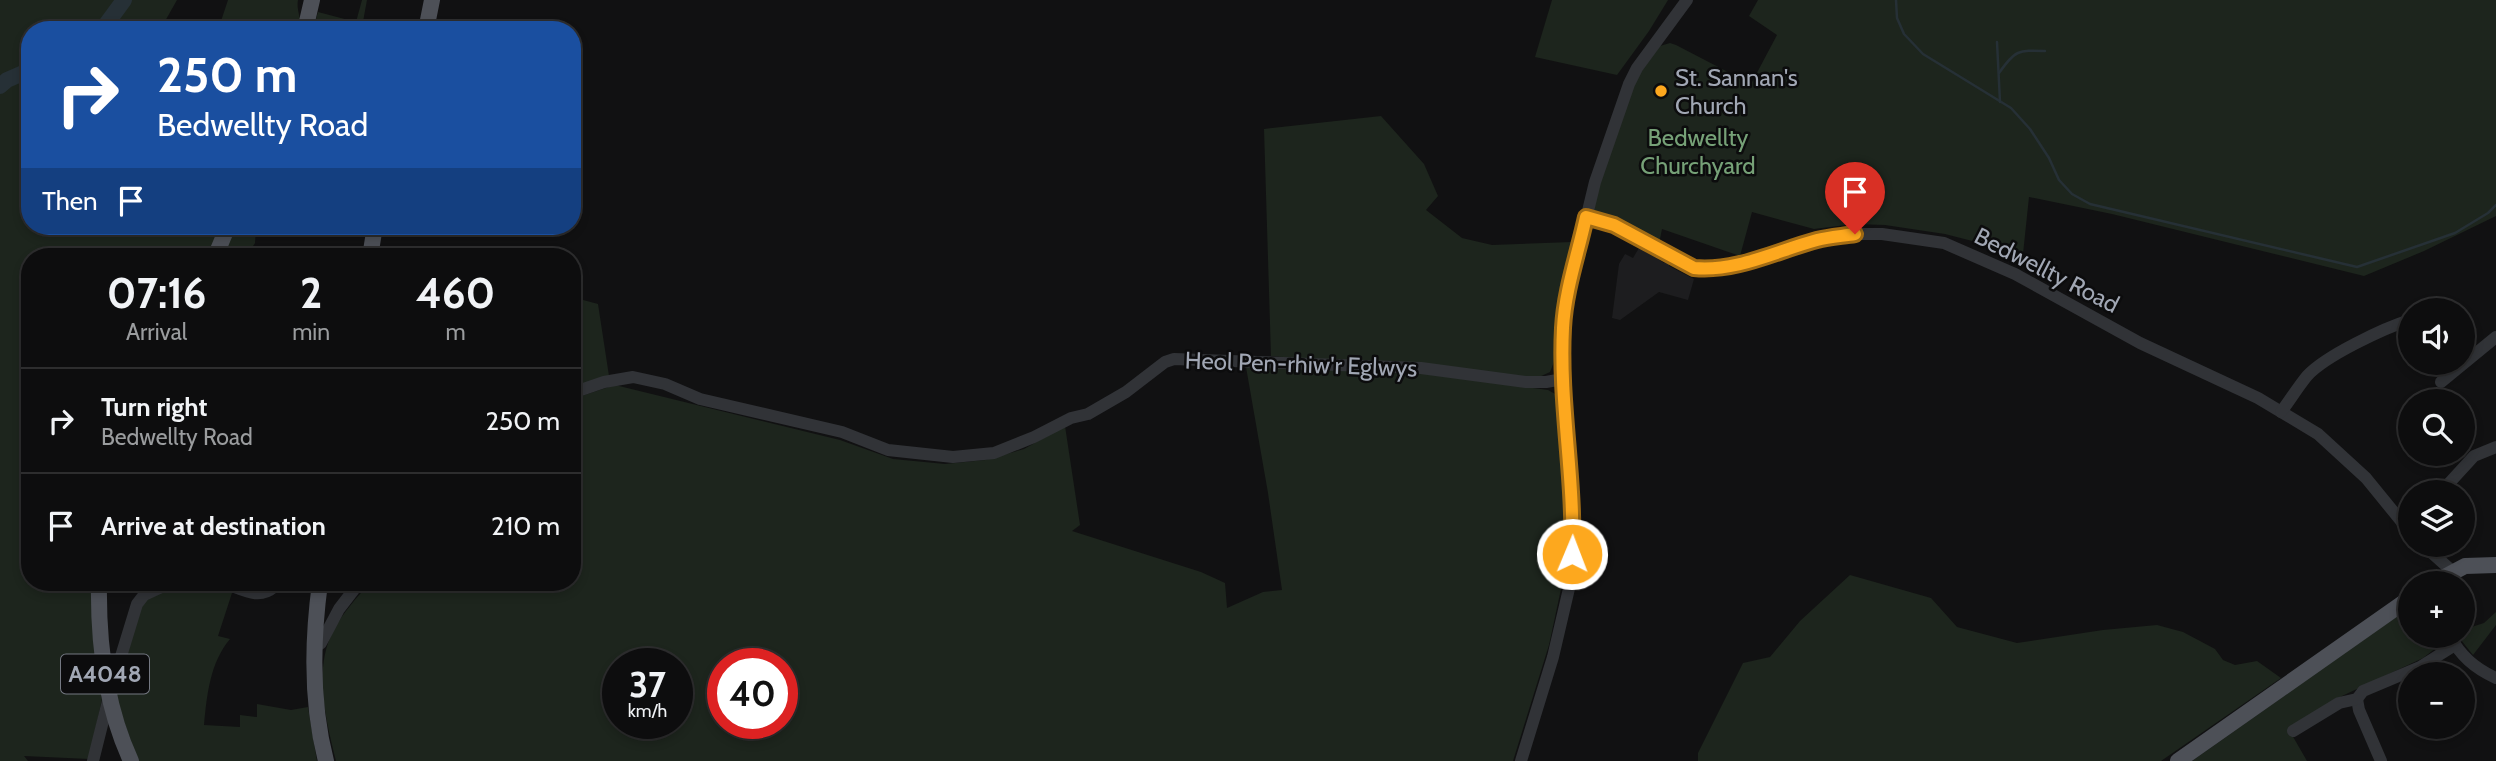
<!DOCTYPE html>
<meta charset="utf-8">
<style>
:root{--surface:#0d0d0e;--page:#161617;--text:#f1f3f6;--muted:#9a9c9e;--line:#2d2d2e}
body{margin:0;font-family:Cabin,sans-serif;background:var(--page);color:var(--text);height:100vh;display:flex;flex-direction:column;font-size:26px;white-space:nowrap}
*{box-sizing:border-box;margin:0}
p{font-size:23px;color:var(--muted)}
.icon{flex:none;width:38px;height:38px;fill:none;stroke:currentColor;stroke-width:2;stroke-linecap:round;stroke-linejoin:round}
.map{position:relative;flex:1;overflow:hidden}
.drawer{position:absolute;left:21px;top:248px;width:560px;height:343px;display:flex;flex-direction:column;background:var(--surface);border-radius:28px;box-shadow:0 4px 10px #0003,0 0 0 2px var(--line)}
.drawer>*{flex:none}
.guide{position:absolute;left:21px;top:21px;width:560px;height:214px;border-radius:28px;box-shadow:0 4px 10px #0003,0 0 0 2px var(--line);background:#1a4fa0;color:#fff;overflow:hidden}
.tools{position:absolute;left:2398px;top:298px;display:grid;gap:14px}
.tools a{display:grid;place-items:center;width:77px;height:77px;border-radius:50%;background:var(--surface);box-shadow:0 4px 10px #0003,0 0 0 2px var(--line);font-size:35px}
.speed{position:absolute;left:602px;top:648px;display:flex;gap:14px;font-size:35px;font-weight:700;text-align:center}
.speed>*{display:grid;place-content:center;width:91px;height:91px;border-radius:50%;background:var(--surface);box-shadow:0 4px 10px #0003,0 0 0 2px var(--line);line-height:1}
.speed small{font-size:18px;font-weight:400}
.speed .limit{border:10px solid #d22;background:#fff;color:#111}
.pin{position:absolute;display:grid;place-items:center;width:60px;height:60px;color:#fff;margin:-72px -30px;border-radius:50% 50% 50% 0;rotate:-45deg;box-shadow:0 0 7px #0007}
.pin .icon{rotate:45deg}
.me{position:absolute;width:77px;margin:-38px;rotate:1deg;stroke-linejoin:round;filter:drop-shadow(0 0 5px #0008)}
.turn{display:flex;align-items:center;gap:24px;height:147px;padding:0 21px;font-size:32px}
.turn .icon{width:91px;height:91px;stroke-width:2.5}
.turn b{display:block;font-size:49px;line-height:60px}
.then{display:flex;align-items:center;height:66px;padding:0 21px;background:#0003;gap:14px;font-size:26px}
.eta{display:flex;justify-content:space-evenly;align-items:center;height:119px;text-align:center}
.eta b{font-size:42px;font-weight:700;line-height:49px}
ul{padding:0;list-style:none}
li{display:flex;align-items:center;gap:21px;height:105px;padding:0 21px;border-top:2px solid var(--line)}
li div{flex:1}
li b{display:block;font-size:26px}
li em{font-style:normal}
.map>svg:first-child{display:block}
.built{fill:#1d1d1f}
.green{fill:#1d251d;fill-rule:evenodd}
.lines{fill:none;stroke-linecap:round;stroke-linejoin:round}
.stream{stroke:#263036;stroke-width:2.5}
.river{stroke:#263036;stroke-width:16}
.minor{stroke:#313337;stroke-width:12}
.major{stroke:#4d5057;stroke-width:16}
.route-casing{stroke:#a46d14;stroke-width:18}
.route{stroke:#fda81e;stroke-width:12}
.poi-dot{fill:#fda81e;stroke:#0c0c0d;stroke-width:2.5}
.labels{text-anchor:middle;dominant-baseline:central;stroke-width:5;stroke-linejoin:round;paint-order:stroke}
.shield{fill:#0c0c0d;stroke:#747882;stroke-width:2}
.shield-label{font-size:23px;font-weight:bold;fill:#a1a7b4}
.poi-label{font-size:24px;fill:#a1a7b4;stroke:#0c0c0d;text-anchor:start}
.park-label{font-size:24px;fill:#76a177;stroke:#0c0c0d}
.street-label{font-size:24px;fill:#a1a7b4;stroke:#0c0c0d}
</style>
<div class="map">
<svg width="2496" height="761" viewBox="0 0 2496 761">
<rect width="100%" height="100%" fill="#111112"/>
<polygon class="built" points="1639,248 1653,256 1655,254 1659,256 1658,259 1664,263 1666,261 1670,263 1669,266 1694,279 1688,300 1659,292 1620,320 1612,318 1619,264 1625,254 1633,258"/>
<g class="green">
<polygon points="0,0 177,0 160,30 30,30 30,226 222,226 208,257 30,257 30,583 92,583 93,628 102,699 89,759 24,756 28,761 0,761"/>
<path d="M228,0H298C296,11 302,18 300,30H218Z"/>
<polygon points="362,0 367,0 362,27 371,30 313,30 318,12 356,22"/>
<polygon points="1552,0 1668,0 1649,31 1617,75 1535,57"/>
<polygon points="1758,0 2496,0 2496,216 2424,251 2364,276 2112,214 2029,197 2023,254 1945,234 1885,225 1854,224 1814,229 1752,212 1740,256 1662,229 1659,244 1600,216 1594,210 1600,179 1637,77 1660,46 1670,43 1676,45 1751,84 1777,35 1749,16"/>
<path d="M1381,116L1424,164L1438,196L1426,210L1462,238L1492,245L1572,242C1566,268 1560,292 1558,318C1556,339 1559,353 1550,372L1537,378L1271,356L1264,129Z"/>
<polygon points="234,226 256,226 255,243 246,257 221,257"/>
<polygon points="572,297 598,304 609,376 572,388"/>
<path d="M1246,367L1420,373L1548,390L1557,395L1564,468L1566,562L1564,577L1553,578L1561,589L1549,645L1513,761H336C326,720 313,671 333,631C342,614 357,597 370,583H572V399L615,385L840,440L893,459L945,464L985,460L1024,449L1065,426L1080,525L1072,531L1201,572L1225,583L1227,608L1263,592L1282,590L1268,493ZM618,663H677V723H618ZM723,663H782V723H723Z"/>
<polygon points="1850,575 1931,598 1957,627 2017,643 2103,630 2157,625 2183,632 2215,649 2223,660 2235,665 2257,661 2281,678 2161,761 1698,761 1698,753 1743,663 1770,657 1800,621"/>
<path d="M183,583C200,583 219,580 232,593L218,636L230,639C210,663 207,694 204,725L240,727V715L257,717V704L291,710L308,707L317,761H138L116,699L115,688L143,602L169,587Z"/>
<polygon points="2409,608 2410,635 2441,635 2441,644 2423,658 2342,696 2288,728 2307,761 2192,761"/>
<polygon points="2496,612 2496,625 2473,655 2457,635 2462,635 2462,630 2484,623"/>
</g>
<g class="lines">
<g class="stream">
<polyline points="1896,0 1897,18 1904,34 1923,54 2011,108 2030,129 2049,158 2059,180 2072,194 2090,204 2357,267 2455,233 2488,213 2496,205"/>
<polyline points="1997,42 2000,102"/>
<path d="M1999,73C2015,50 2018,50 2045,51"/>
</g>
<g class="river">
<polyline points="102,30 124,0"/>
<polyline points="0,86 7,80 30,70"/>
</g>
<g class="minor">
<polyline points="1586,217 1614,225 1694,268 1721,269 1818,240 1855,234 1882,234 1944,243 2015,274 2140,343 2258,398 2318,434 2366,478 2410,532"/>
<polyline points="2441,382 2496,337"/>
<polyline points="572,393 604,382 633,377 665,384 700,399 842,432 888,450 953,457 994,453 1034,437 1071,418 1088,414 1126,392 1165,362 1174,359 1421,368 1526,382 1546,382 1563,379"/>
<path d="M2281,412C2290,400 2298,387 2307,376C2325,356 2384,328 2410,320"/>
<polyline points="2441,492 2474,456 2496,447"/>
<polyline points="2422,544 2452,571"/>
<path d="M224,583C241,588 258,601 274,587L332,583"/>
<path d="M2449,635C2461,656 2474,668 2496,678"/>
<polyline points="314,648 321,643 339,609 359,583"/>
<polyline points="2357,699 2359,710 2381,761"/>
<polyline points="2293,731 2339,703 2357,699 2363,691 2420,667 2455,645"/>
<polyline points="93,761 111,689 137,604 144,595 170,583"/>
<polyline points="1521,761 1553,657 1571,580 1573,527 1563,379 1566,302 1595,182 1629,84 1637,68 1687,0"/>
</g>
<g class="major">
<polyline points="305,30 312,0"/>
<polyline points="426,30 432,0"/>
<polyline points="215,257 228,226"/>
<polyline points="370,257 375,226"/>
<path d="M99,583C98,643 105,705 131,761"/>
<path d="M320,583C312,642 311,703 326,761"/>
<polyline points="2433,583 2465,566 2496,565"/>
<polyline points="2178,761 2410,598"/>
</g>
</g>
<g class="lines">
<g class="route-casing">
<path id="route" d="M1572,554C1575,478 1559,403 1563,328C1565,290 1578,254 1586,217L1614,225L1694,268C1737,272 1776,251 1817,240C1829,237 1843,236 1855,234"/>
</g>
<use href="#route" class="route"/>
</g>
<circle class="poi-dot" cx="1661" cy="91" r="7"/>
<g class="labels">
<rect class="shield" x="61" y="654.5" width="88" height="39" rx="5"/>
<g class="shield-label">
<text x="105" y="674">A4048</text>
</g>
<g class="poi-label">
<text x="1675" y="77">St. Sannan's<tspan x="1675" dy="28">Church</tspan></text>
</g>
<g class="park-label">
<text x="1698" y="137">Bedwellty<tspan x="1698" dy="28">Churchyard</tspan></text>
</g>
<g class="street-label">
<text transform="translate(2047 270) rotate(27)">Bedwellty Road</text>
<text transform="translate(1301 364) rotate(2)">Heol Pen-rhiw'r Eglwys</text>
</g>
</g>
</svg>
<div class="tools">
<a><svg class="icon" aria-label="sound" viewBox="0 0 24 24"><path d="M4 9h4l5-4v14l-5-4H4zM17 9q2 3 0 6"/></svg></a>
<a><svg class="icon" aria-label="search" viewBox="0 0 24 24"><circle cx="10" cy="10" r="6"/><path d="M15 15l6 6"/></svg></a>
<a><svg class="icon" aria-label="layers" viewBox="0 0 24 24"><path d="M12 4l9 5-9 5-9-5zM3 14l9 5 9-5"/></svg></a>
<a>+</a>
<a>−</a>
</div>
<div class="speed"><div>37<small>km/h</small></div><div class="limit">40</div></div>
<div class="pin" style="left:1855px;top:234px;background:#d93025"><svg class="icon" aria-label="arrive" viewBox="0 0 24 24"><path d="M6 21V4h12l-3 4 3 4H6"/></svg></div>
<svg class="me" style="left:1572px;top:554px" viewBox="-20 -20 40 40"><circle r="17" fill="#fda81e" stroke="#fff" stroke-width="3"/><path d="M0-11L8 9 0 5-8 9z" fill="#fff"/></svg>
<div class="guide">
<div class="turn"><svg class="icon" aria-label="right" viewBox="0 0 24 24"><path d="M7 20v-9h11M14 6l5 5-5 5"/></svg><div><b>250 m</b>Bedwellty Road</div></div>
<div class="then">Then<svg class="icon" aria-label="arrive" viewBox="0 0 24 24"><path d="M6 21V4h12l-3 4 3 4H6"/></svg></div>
</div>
<section class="drawer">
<div class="eta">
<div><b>07:16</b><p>Arrival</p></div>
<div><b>2</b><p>min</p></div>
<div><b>460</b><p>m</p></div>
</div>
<ul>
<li><svg class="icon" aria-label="right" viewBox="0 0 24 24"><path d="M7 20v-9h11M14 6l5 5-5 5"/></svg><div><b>Turn right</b><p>Bedwellty Road</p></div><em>250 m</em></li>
<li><svg class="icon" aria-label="arrive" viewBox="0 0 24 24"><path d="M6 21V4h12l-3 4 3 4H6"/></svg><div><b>Arrive at destination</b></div><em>210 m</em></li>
</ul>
</section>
</div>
